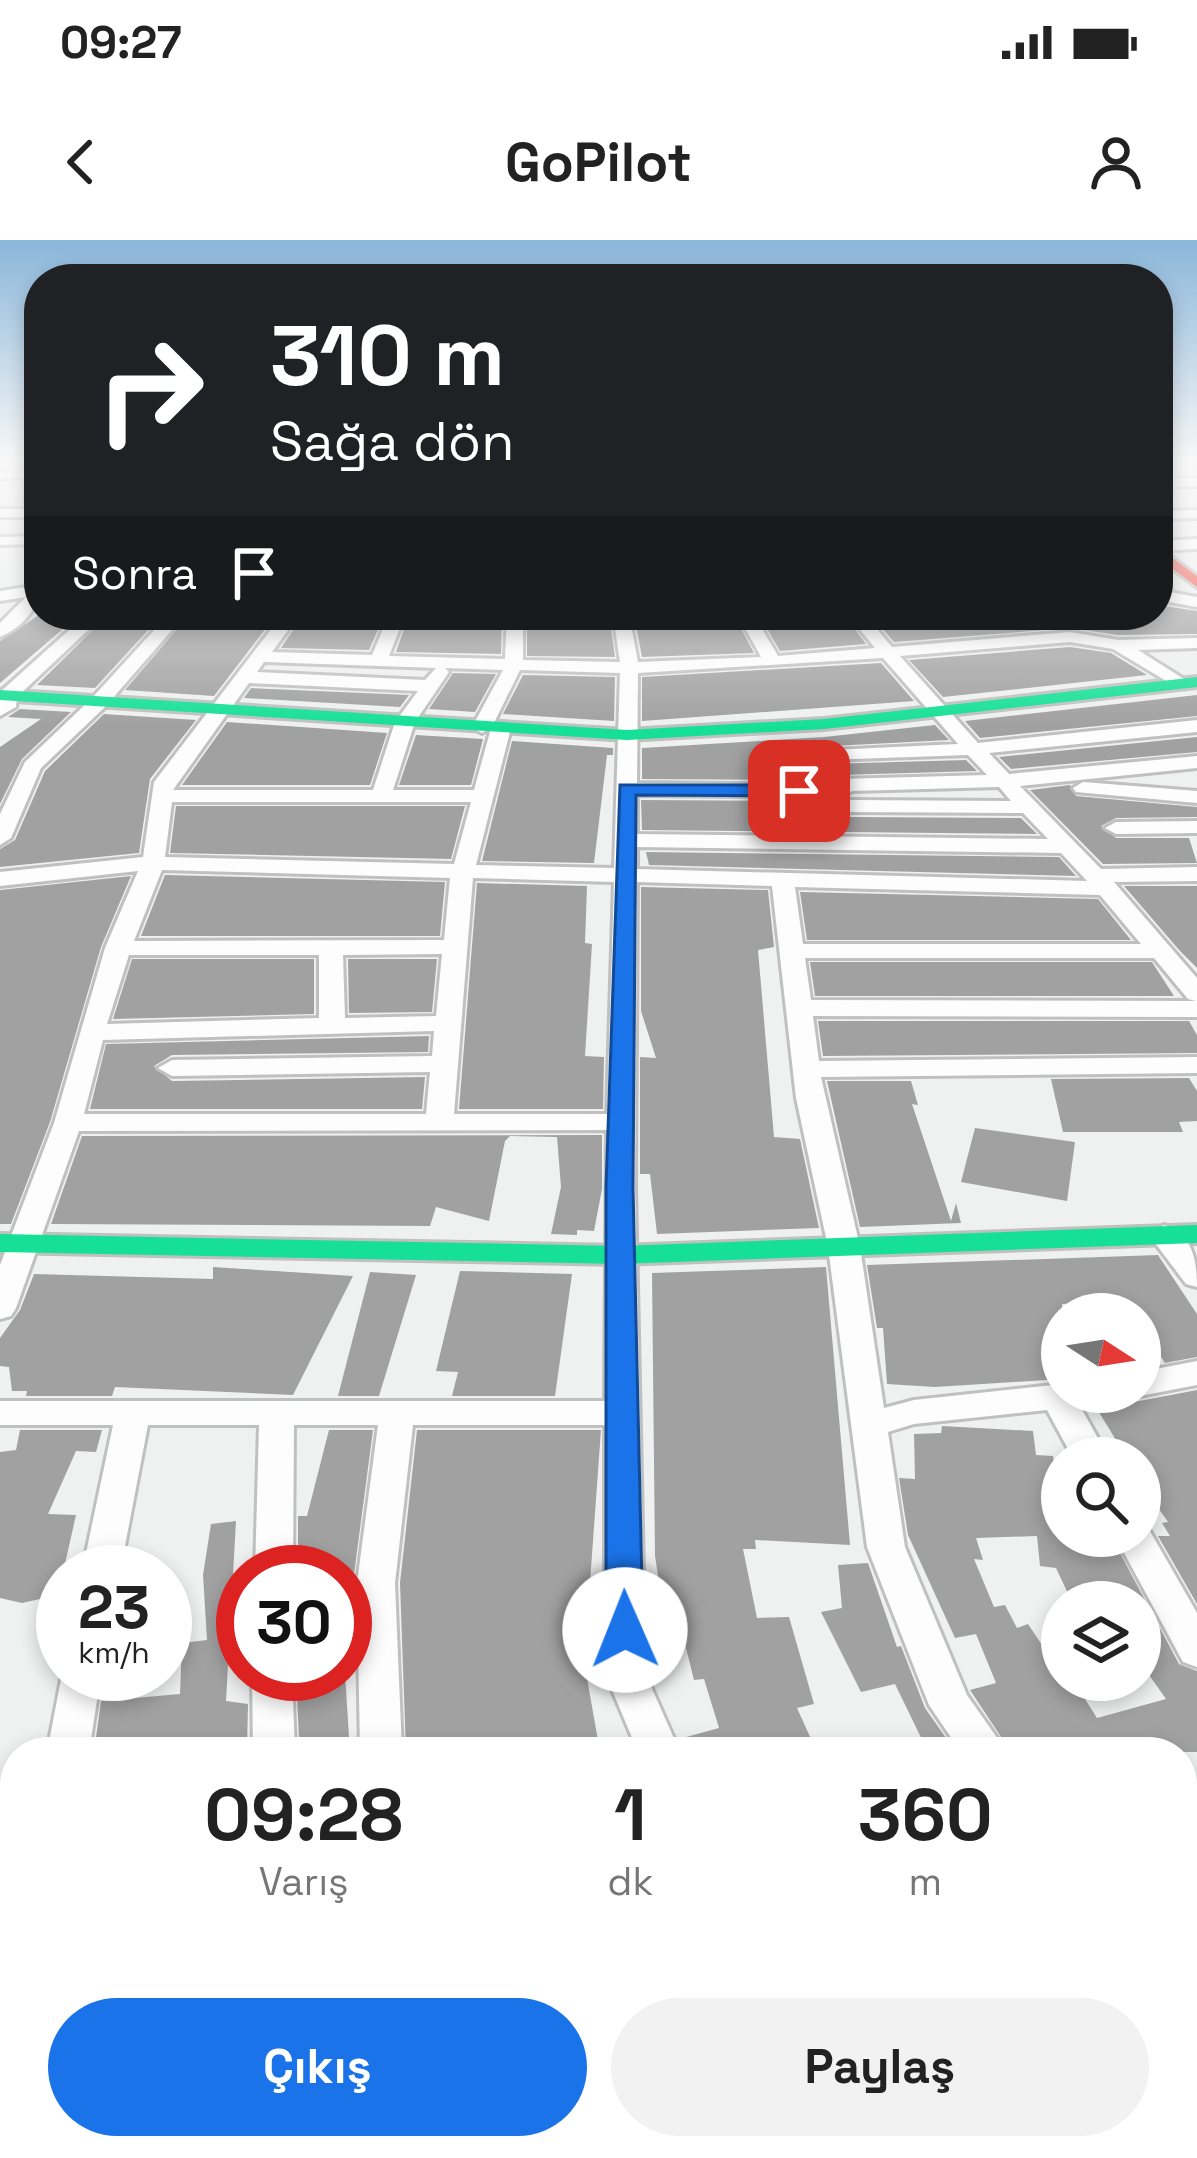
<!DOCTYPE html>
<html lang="tr">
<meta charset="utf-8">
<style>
:root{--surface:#fff;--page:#f2f2f2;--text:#222;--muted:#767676;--accent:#1a73e8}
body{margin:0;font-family:"Space Grotesk",sans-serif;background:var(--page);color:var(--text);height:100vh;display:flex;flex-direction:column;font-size:45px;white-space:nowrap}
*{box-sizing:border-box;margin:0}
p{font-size:39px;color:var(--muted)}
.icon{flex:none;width:66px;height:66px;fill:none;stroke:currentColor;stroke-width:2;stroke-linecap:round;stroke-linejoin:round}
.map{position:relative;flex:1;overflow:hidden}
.panel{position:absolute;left:0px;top:1497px;width:1197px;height:423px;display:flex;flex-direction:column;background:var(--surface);border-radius:48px 48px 0 0;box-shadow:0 6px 18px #0003}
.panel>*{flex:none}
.hud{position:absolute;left:24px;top:24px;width:1149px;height:366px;border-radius:48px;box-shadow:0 6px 18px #0003;background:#202124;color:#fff;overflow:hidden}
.needle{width:78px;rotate:102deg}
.fabs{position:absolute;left:1041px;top:1053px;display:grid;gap:24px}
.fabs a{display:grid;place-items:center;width:120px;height:120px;border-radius:50%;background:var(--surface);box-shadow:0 6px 18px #0003;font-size:60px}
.speed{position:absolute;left:36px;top:1305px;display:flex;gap:24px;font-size:60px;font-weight:700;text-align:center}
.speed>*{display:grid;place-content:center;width:156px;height:156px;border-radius:50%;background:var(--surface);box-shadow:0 6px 18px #0003;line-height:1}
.speed small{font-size:30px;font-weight:400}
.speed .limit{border:18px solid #d22;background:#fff;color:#111}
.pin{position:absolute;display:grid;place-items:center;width:102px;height:102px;color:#fff;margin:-51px;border-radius:24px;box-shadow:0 6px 18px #0006}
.me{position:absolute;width:132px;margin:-66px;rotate:359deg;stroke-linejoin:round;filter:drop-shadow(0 0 9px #0008)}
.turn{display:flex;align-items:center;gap:42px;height:252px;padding:0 48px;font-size:54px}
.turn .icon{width:156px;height:156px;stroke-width:2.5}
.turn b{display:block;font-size:84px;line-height:102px}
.then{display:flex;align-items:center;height:114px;padding:0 48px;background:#0003;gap:24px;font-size:45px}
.eta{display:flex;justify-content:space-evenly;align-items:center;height:204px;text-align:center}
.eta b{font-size:72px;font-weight:800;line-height:84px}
.button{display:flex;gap:24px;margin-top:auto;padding:24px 48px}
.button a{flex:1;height:138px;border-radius:72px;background:var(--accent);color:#fff;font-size:48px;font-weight:800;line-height:138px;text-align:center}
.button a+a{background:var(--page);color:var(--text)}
.status{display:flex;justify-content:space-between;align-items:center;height:84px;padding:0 60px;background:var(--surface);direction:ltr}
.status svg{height:33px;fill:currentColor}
header{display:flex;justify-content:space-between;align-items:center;height:156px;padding:0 48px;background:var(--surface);font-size:54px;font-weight:800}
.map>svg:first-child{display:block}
.building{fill:#a1a1a2;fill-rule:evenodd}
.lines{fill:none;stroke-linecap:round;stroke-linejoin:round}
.street-casing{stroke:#c0c0c0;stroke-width:6}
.fast-casing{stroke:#c0c0c0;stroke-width:6}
.jam-casing{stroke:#c0c0c0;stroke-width:6}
.street{fill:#fdfdfd;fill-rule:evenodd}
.fast{fill:#16e098;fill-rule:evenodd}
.jam{fill:#f24e42;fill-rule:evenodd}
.route{fill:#1a73e8;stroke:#114b97;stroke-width:3}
</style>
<div class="status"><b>09:27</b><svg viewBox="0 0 49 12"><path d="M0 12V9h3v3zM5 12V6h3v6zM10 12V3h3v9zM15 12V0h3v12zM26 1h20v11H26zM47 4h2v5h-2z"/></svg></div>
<header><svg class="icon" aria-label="back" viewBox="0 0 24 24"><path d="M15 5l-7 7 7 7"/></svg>GoPilot<svg class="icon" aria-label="person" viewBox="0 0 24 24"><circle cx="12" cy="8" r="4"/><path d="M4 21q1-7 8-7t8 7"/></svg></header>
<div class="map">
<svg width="1197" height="1918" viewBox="0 0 1197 1918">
<rect width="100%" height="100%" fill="#eff0f0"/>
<g class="building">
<polygon points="1158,365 1197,371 1197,394 1118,395 1070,388 894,402 871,375 1158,376"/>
<polygon points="39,375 79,375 0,443 0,401"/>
<polygon points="108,375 162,375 95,448 37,445"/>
<polygon points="189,375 276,375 214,456 125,450"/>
<polygon points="303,375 354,375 384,376 369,410 281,408"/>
<polygon points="409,375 502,375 501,414 396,412"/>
<polygon points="527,375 609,375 615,417 527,416"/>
<polygon points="634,375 734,375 754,413 642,417"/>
<polygon points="759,375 844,375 866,404 780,411"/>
<polygon points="1070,407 1111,413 1147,435 943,457 909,420"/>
<polygon points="881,423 914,461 642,481 642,437"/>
<polygon points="453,433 496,434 475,472 429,469"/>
<polygon points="523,435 615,437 614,481 503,474"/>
<polygon points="251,448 409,455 400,467 244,458"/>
<polygon points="1197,455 1197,476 980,498 965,481"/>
<polygon points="20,469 71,472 22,519 0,564 0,507 41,479 8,477"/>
<polygon points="104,474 196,480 150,539 139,613 0,627 0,609 15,600 45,531"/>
<polygon points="227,482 387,493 370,545 182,545"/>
<polygon points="935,485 949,500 832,506 820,512 818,519 825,524 966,520 977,531 840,535 829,540 642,539 642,508 824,497"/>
<polygon points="416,495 483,499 471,545 399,545"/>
<polygon points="1197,497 1197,512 1011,529 999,517"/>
<polygon points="512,501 613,508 613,515 607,515 594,623 482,621"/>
<polygon points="1070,545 1076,556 1197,567 1197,577 1116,578 1101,586 1116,598 1189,598 1197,623 1103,624 1030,550"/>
<polygon points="641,560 837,561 834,568 849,577 1021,578 1037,594 642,590"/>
<polygon points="176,566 465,566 451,619 170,613"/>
<polygon points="646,612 1059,617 1076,636 649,625"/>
<polygon points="165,635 445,642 440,696 141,696"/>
<polygon points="131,636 101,707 50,882 11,984 0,984 0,650"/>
<polygon points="477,643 587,646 585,703 592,704 585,816 604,817 603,869 459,869"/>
<polygon points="1124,646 1197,646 1197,728 1180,711"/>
<polygon points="641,647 768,650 774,707 758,710 774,897 800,899 819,988 657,994 650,934 640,934 640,817 656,818 641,771"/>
<polygon points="800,652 1098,659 1131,700 807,700"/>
<polygon points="132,719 314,719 314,774 113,779"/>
<polygon points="348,719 437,719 432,772 349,773"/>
<polygon points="810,722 1152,722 1174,756 815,756"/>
<polygon points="818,781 1189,781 1197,795 1197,813 823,816"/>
<polygon points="429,796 428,812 172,815 154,826 172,841 425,837 422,869 90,869 106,804"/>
<polygon points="1189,838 1197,851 1197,881 1179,882 1183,892 1063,892 1051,839"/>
<polygon points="827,841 911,841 918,865 912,864 951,981 956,963 961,983 860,987"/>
<polygon points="975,888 1075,902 1067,961 961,942"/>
<polygon points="602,895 602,949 594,991 577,990 577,995 551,994 561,947 557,897 510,896 505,901 489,981 436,967 430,986 51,984 82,896"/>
<polygon points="1158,1015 1197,1074 1197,1117 1165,1123 1140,1085 1140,1074 1133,1074 1125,1061 1062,1064 1062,1139 935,1147 887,1144 883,1088 877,1088 867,1025"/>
<polygon points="213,1027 353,1036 293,1155 115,1147 112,1156 26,1156 27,1151 12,1151 9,1127 0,1126 0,1098 20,1070 34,1034 213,1039"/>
<polygon points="826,1027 850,1305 755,1300 756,1309 743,1309 757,1378 789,1377 814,1464 797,1468 817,1512 684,1512 679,1499 719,1488 704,1439 694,1440 679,1380 665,1381 655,1316 652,1033"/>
<polygon points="460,1031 572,1034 555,1156 452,1156 458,1132 436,1131"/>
<polygon points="370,1032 416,1035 379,1156 338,1156"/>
<polygon points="1197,1150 1197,1364 1158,1296 1170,1296 1162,1283 1168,1282 1140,1242 1140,1218 1127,1218 1097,1169"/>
<path d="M942,1186L1033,1191L1036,1215L1053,1216L1058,1251L1062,1250V1296H1111L1179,1424L1197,1431V1512H1029L1026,1507L1011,1512L970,1450L996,1443L976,1394L955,1398L908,1295L899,1238L915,1239L914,1194L941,1193ZM1037,1296L1040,1326L1056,1328L1072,1362H1140V1422L1166,1459L1097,1478L1073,1440H1062V1397L1042,1405L1028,1384L1017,1388L1005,1365L994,1367L974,1319L983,1320L976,1298Z"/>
<polygon points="20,1190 102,1190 96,1212 76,1211 48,1274 76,1275 58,1355 22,1363 0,1358 0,1212 16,1210"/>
<polygon points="329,1190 373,1190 353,1342 354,1419 345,1419 345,1332 298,1332 298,1276 307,1276"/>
<polygon points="417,1190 601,1190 588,1370 575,1370 600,1512 406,1512 400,1343"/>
<polygon points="236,1281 226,1461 248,1464 247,1512 94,1512 101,1461 180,1454 182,1403 207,1400 203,1335 211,1284"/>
<polygon points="868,1323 897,1407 901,1406 925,1468 956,1512 928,1512 895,1444 861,1452 821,1372 842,1368 838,1325"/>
<polygon points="296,1434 345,1434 350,1512 311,1512 310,1497 299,1499"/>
</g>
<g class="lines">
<g class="street-casing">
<g id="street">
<polygon points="25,219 39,219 39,277 0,277 0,269 26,269 26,237 0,239 0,231 26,229"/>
<polygon points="1197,238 1197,246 1158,247 1158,239"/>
<polygon points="1197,270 1197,278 1158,279 1158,271"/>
<polygon points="39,296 39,304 0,305 0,297"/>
<polygon points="1197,299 1197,309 1158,311 1158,301"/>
<path d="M39,345C39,370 22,387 0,397V383L26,357L0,361V351Z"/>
<polygon points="1158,350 1197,357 1197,367 1158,360"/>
<polygon points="86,375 104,375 17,457 16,467 0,476 0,452"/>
<polygon points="168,375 185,375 105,467 41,528 11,598 0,605 0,574 25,522 91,459"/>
<path d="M282,375H299L272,412L372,415L389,375H405L389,416L505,419L507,375H523V420L620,422L613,375H629L638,422L761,417L738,375H754L778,416L875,408L848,375H865L892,407L1070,392L1118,400L1197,398V408L1138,410L1184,439L1187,443L1178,448L1113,409L1070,402L900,416L978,503L1197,480V492L989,513L1009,534L1197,516V528L1020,546L1101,629L1197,627V641L1114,642L1197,738V777L813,776L819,821L1197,817V833L821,837L860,1007L884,1168L914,1160L1062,1144V1152H1116L1111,1161L1080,1166L1109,1218H1073L1047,1170L914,1184L888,1192L905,1307L967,1455L1007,1512H961L929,1465L867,1307L828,1007L796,858L772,646L637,642L635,947L645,1433L680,1512H638L605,1433V1185H413L395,1343L402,1512H360L357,1343L378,1185H294L293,1332H255L259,1185H148L120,1332H82L113,1185H0V1161H605L607,890L79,891L16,1068L11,1076L0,1079V1025L54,883L105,708L138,631L0,646V632L143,617L154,542ZM883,418L958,504L832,510L822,516L825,520L968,515L987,535L840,539L830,545L637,543L638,433ZM264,422L436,428L425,440L257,432ZM445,428L503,430L472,487L482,493L492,487L520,430L620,433L614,628L476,625L511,488L508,484L491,488L474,550H393L415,482L449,432ZM249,443L418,451L395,482L373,550H173ZM999,547L1011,561L849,560L838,566L849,572L1023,573L1048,599L637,594V555L842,557L852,551ZM172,562H471L454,624L165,617ZM637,607L1061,613L1087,641L637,629ZM162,630L450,638L444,700L134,701ZM473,638L614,642L607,874H454ZM795,647L1100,655L1141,704H803ZM442,714L436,776L345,778L343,715ZM129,715H319V778L107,784ZM805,718H1154L1188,759L1196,761L811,760ZM434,791L432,816L172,820L158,828L172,836L430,832L426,874H84L103,800Z"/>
<polygon points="1083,542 1197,551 1197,563 1076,552 1073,548"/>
<polygon points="1197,581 1197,593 1116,594 1105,588 1116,582"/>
<path d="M1164,985C1193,993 1197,1022 1197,1047L1186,1044L1149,995Z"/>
<polygon points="1197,1121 1197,1145 1140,1156 1128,1152 1140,1152 1140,1132"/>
<polygon points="1140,1283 1147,1286 1197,1373 1197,1427 1183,1422 1115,1296 1140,1296"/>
<polygon points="63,1429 63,1434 101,1434 89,1512 47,1512"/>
<polygon points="252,1434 292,1434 295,1512 253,1512"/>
<polygon points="1182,1743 1197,1749 1197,1811 1182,1805"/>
<polygon points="22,1905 74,1905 75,1918 23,1918"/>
<polygon points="452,1905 587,1905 581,1918 455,1918"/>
<polygon points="837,1905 893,1905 898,1918 843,1918"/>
</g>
</g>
<g class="fast-casing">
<g id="fast">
<polygon points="1197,437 1197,447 824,489 627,500 0,460 0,450 627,490 824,479"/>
<polygon points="1197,985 1197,1003 620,1024 0,1012 0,994 620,1006"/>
</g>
</g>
<g class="jam-casing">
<polygon id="jam" points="1158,307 1197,336 1197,347 1158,318"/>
</g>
<use href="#street" class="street"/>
<use href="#fast" class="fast"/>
<use href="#jam" class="jam"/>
</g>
<linearGradient id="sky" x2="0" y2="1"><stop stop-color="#8ab6da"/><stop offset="0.45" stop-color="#f8f8f8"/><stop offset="1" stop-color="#f8f8f8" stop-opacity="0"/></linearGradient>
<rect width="1197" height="487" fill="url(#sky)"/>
<polygon class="route" points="620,545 799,545 808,551 799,556 636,555 633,947 643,1390 637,1400 625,1404 612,1400 606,1390 606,947"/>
</svg>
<div class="fabs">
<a><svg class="needle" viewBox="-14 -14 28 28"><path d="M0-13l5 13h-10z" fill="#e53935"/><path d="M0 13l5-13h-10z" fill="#767676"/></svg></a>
<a><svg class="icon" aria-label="search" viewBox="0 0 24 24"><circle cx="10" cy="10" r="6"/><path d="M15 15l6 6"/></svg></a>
<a><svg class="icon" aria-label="layers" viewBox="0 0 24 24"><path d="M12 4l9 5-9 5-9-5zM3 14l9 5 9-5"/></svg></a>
</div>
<div class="speed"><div>23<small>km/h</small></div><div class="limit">30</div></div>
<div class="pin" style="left:799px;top:551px;background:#d93025"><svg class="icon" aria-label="arrive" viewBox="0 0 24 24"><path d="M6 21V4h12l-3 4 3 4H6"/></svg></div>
<svg class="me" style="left:625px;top:1390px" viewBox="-20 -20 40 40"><circle r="19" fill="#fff"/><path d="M0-13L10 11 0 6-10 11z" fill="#1a73e8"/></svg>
<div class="hud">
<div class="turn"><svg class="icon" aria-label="right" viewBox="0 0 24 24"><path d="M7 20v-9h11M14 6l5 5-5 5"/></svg><div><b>310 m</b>Sağa dön</div></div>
<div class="then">Sonra<svg class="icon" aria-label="arrive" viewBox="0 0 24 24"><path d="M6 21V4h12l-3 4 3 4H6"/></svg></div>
</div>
<section class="panel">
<div class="eta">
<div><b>09:28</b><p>Varış</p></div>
<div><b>1</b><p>dk</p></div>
<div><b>360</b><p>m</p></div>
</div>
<div class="button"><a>Çıkış</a><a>Paylaş</a></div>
</section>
</div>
